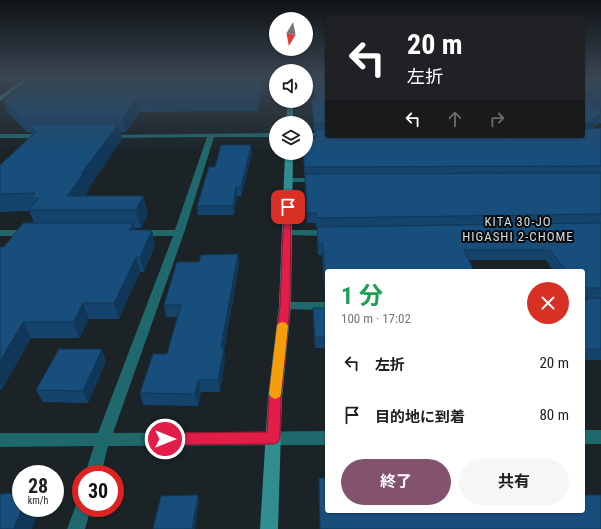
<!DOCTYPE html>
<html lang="ja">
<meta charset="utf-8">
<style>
:root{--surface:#fff;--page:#f6f6f6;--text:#202124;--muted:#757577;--accent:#82526e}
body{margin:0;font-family:"Roboto Condensed","Noto Sans JP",sans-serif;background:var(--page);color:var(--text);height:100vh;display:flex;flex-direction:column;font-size:15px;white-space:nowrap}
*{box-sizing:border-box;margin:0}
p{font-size:13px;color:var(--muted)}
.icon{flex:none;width:22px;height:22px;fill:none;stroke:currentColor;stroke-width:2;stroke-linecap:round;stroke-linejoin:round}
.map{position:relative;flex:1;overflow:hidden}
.sheet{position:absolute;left:325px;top:269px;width:260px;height:244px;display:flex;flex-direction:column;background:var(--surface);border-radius:4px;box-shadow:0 1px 3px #0004}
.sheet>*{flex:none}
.banner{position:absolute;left:325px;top:16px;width:260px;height:122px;border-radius:4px;box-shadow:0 1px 3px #0004;background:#202124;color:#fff;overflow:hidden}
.needle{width:26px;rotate:190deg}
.controls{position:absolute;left:269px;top:12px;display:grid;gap:8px}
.controls a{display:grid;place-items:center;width:44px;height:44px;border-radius:50%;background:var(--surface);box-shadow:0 1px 3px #0004;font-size:20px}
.speed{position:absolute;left:12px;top:465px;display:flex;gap:8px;font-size:20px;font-weight:700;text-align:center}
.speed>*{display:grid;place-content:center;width:52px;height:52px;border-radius:50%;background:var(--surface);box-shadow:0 1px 3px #0004;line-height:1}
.speed small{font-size:10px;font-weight:400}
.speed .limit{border:6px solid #d22;background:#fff;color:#111}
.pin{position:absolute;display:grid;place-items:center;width:34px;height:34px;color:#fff;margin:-17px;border-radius:8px;box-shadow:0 2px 6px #0006}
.me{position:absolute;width:44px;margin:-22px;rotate:90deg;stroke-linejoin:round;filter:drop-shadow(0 0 3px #0008)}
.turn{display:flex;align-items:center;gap:14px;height:84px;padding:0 16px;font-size:18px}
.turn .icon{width:52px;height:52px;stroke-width:2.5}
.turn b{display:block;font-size:28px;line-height:34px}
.lanes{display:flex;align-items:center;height:38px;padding:0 16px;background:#0003;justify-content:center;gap:20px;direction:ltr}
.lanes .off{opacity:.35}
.round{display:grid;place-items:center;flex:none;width:42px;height:42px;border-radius:21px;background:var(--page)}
.headline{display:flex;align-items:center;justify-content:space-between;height:68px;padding:0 16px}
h1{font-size:24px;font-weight:700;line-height:30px;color:#1e9e55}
.button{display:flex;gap:8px;margin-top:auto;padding:8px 16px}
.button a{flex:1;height:46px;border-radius:24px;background:var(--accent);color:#fff;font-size:16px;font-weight:700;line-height:46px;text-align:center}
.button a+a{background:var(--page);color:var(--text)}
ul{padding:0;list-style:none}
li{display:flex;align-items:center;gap:12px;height:52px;padding:0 16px}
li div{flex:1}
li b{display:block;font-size:15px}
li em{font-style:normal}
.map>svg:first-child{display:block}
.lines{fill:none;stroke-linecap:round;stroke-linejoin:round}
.street{fill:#1f686b;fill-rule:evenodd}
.secondary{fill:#318d90;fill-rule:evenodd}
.wall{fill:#14436b}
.shaded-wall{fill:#103757}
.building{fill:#174e7c;stroke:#103757}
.route{fill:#e11d48;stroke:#92132f}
.slow{fill:#f59e0b}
.labels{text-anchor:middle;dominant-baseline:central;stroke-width:4;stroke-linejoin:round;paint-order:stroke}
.neighbourhood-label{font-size:13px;letter-spacing:1px;fill:#d2dde2;stroke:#090c0e}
</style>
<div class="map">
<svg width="601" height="529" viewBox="0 0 601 529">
<rect width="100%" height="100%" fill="#1b2327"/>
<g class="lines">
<g class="street">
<polygon points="276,133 276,137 214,137 184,233 113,433 327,431 327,445 108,446 101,474 85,474 94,446 0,447 0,433 98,433 173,236 139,236 134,233 139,230 175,230 207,137 108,138 105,136 106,135"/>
<polygon points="306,133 327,133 327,136 330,136 306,137"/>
<polygon points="0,134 44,134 47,136 44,138 0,138"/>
<polygon points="285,178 317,178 321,180 317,182 285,182"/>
<polygon points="0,230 29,230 34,233 29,236 0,236"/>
<polygon points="287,230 329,230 334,233 329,236 284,235 282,233 284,231"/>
<polygon points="285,302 327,302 327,310 281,309 279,306 281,303"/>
<rect x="583" y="430" width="18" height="14"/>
<polygon points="81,501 81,508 91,508 85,529 67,529 77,502"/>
</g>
<g class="secondary">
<polygon points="25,78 31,78 0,101 0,96"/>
<rect x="287" y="101" width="6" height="22"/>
<polygon points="285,153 293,153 291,306 282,398 278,529 260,529 268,398 279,306"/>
</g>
</g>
<g class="wall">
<polygon points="33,78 265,78 258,111 140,112 126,132 120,132 122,139 88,189 88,191 85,196 143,196 148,214 141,228 134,228 135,230 155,245 144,272 140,272 119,319 89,319 79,338 31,338 2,389 0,389 0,247 4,247 34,223 29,211 0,212 0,165 32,135 31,132 27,132 8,113 3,100"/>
<polygon points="313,78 327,78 327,136 583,78 601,78 601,123 597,123 596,126 594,126 593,129 601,128 601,360 583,360 583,271 553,271 546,260 469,260 327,271 327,348 315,348 313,319 313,308 326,308 326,301 325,300 322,255 318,255 317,237 317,228 316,228 316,223 307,223 305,183 303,153 306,153 315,138 315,132 314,132 312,107 312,99 315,99"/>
<polygon points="252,153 241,196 237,196 234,215 198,215 197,206 215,167"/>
<polygon points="238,254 239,265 224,351 225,359 220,392 201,392 198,406 143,405 140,393 167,354 178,317 166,317 164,305 199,262"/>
<polygon points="106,361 88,403 43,402 36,390"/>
<polygon points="319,478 327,511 601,529 320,529 319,490"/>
</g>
<g class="shaded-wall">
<polygon points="262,78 265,78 258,111 258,98"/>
<polygon points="137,98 140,112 126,132 123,118"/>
<polygon points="596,122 593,130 583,131 585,123"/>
<polygon points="118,124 122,139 88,189 88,191 76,210 67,196 81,174"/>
<polygon points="251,145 252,153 241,196 241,187"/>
<polygon points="236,187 237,196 234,215 233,206"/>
<polygon points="143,196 148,214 141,228 136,210"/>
<polygon points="133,223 137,238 129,230"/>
<polygon points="152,230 155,245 144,272 140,257"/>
<polygon points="238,254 239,265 224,351 225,359 220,392 218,380 221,347"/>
<polygon points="136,257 140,272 119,319 114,303"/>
<polygon points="83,303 89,319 79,338 73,322"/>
<polygon points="23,322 31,338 2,389 0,385 0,361"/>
<polygon points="102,349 106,361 88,403 83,391"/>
<polygon points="198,380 201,392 198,406 195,394"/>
<polygon points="198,495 199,501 195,529 192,529"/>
<polygon points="22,508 39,508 40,509 32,529 14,529"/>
</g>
<g class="building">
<polygon points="33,78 262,78 258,98 137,98 123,118 21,118 3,100"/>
<polygon points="314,78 327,78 327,123 314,123 312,99 316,99"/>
<polygon points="583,78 601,78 601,102 587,92 585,93 585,100 601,111 601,115 596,115 600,118 590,118 596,122 585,123 585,128 586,129 601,128 601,166 304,167 304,153 306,153 306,138 316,138 315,130 327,129 327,136 583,136"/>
<polygon points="28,124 118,124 81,174 83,174 67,196 143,196 136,210 29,210 39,198 31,198 35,193 0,194 0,165 36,132"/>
<polygon points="221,145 251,145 241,187 236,187 233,206 197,206 209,167 215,167"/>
<polygon points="601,173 601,214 316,218 316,213 307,214 305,174"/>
<polygon points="23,223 133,223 129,230 152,230 140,257 136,257 114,303 83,303 73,322 23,322 0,361 0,247 4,247"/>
<polygon points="601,223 601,288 587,288 587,298 601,298 601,349 583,349 583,300 588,300 583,294 583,271 566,271 550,250 464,250 474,271 327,271 327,290 325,290 323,244 318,244 317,227"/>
<polygon points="238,254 221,347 224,347 218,380 198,380 195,394 140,393 153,354 167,354 181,305 164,305 177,262 199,262 201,255"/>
<polygon points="327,300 327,337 315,337 313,308 326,308 326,301"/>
<polygon points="59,349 102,349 83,391 36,390"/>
<polygon points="319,478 327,478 327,511 583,511 583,495 601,495 601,529 320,529"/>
<polygon points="21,493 21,508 22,508 14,529 0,529 0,494"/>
<polygon points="198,495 192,529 153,529 161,496"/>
</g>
<linearGradient id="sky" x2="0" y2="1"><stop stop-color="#0f1315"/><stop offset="0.51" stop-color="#394552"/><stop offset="1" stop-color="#394552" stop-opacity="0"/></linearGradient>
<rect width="601" height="152" fill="url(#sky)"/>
<polygon class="route" points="288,204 291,207 290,306 281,398 280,438 278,442 274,444 165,445 161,443 159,439 161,435 165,433 267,432 269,398 280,306 284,207"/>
<polygon class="slow" points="283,322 286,323 288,326 281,394 280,397 275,399 271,397 269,394 277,326 279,323"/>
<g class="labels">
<g class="neighbourhood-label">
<text x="518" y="221">KITA 30-JO<tspan x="518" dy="15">HIGASHI 2-CHOME</tspan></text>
</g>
</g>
</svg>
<div class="controls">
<a><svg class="needle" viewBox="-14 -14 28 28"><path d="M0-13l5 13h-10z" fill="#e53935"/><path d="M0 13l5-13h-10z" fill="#757577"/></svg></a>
<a><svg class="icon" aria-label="sound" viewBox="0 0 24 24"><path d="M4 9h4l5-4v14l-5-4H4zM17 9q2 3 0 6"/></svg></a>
<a><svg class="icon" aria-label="layers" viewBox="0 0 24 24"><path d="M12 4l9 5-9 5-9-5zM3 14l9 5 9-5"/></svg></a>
</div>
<div class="speed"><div>28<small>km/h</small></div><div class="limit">30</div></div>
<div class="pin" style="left:288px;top:207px;background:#d93025"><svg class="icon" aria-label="arrive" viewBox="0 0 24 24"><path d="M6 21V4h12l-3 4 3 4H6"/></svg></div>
<svg class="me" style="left:165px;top:439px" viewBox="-20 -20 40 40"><circle r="17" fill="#e11d48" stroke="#fff" stroke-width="3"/><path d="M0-11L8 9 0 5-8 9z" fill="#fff"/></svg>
<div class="banner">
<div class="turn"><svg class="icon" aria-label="left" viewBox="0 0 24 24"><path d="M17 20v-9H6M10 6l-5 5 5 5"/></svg><div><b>20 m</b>左折</div></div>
<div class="lanes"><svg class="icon" aria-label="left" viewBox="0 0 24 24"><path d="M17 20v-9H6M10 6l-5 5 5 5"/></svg><svg class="icon off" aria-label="ahead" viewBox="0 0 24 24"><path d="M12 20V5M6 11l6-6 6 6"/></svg><svg class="icon off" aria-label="right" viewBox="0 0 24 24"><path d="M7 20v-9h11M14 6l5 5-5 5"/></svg></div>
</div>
<section class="sheet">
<div class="headline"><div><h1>1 分</h1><p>100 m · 17:02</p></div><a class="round" style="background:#d93025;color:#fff"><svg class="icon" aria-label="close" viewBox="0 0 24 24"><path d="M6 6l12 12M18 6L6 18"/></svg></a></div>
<ul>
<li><svg class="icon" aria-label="left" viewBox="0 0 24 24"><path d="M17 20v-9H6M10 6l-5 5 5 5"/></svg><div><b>左折</b></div><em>20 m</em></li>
<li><svg class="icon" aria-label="arrive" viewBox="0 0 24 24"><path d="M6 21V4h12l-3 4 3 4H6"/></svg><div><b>目的地に到着</b></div><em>80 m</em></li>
</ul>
<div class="button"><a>終了</a><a>共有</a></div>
</section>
</div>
